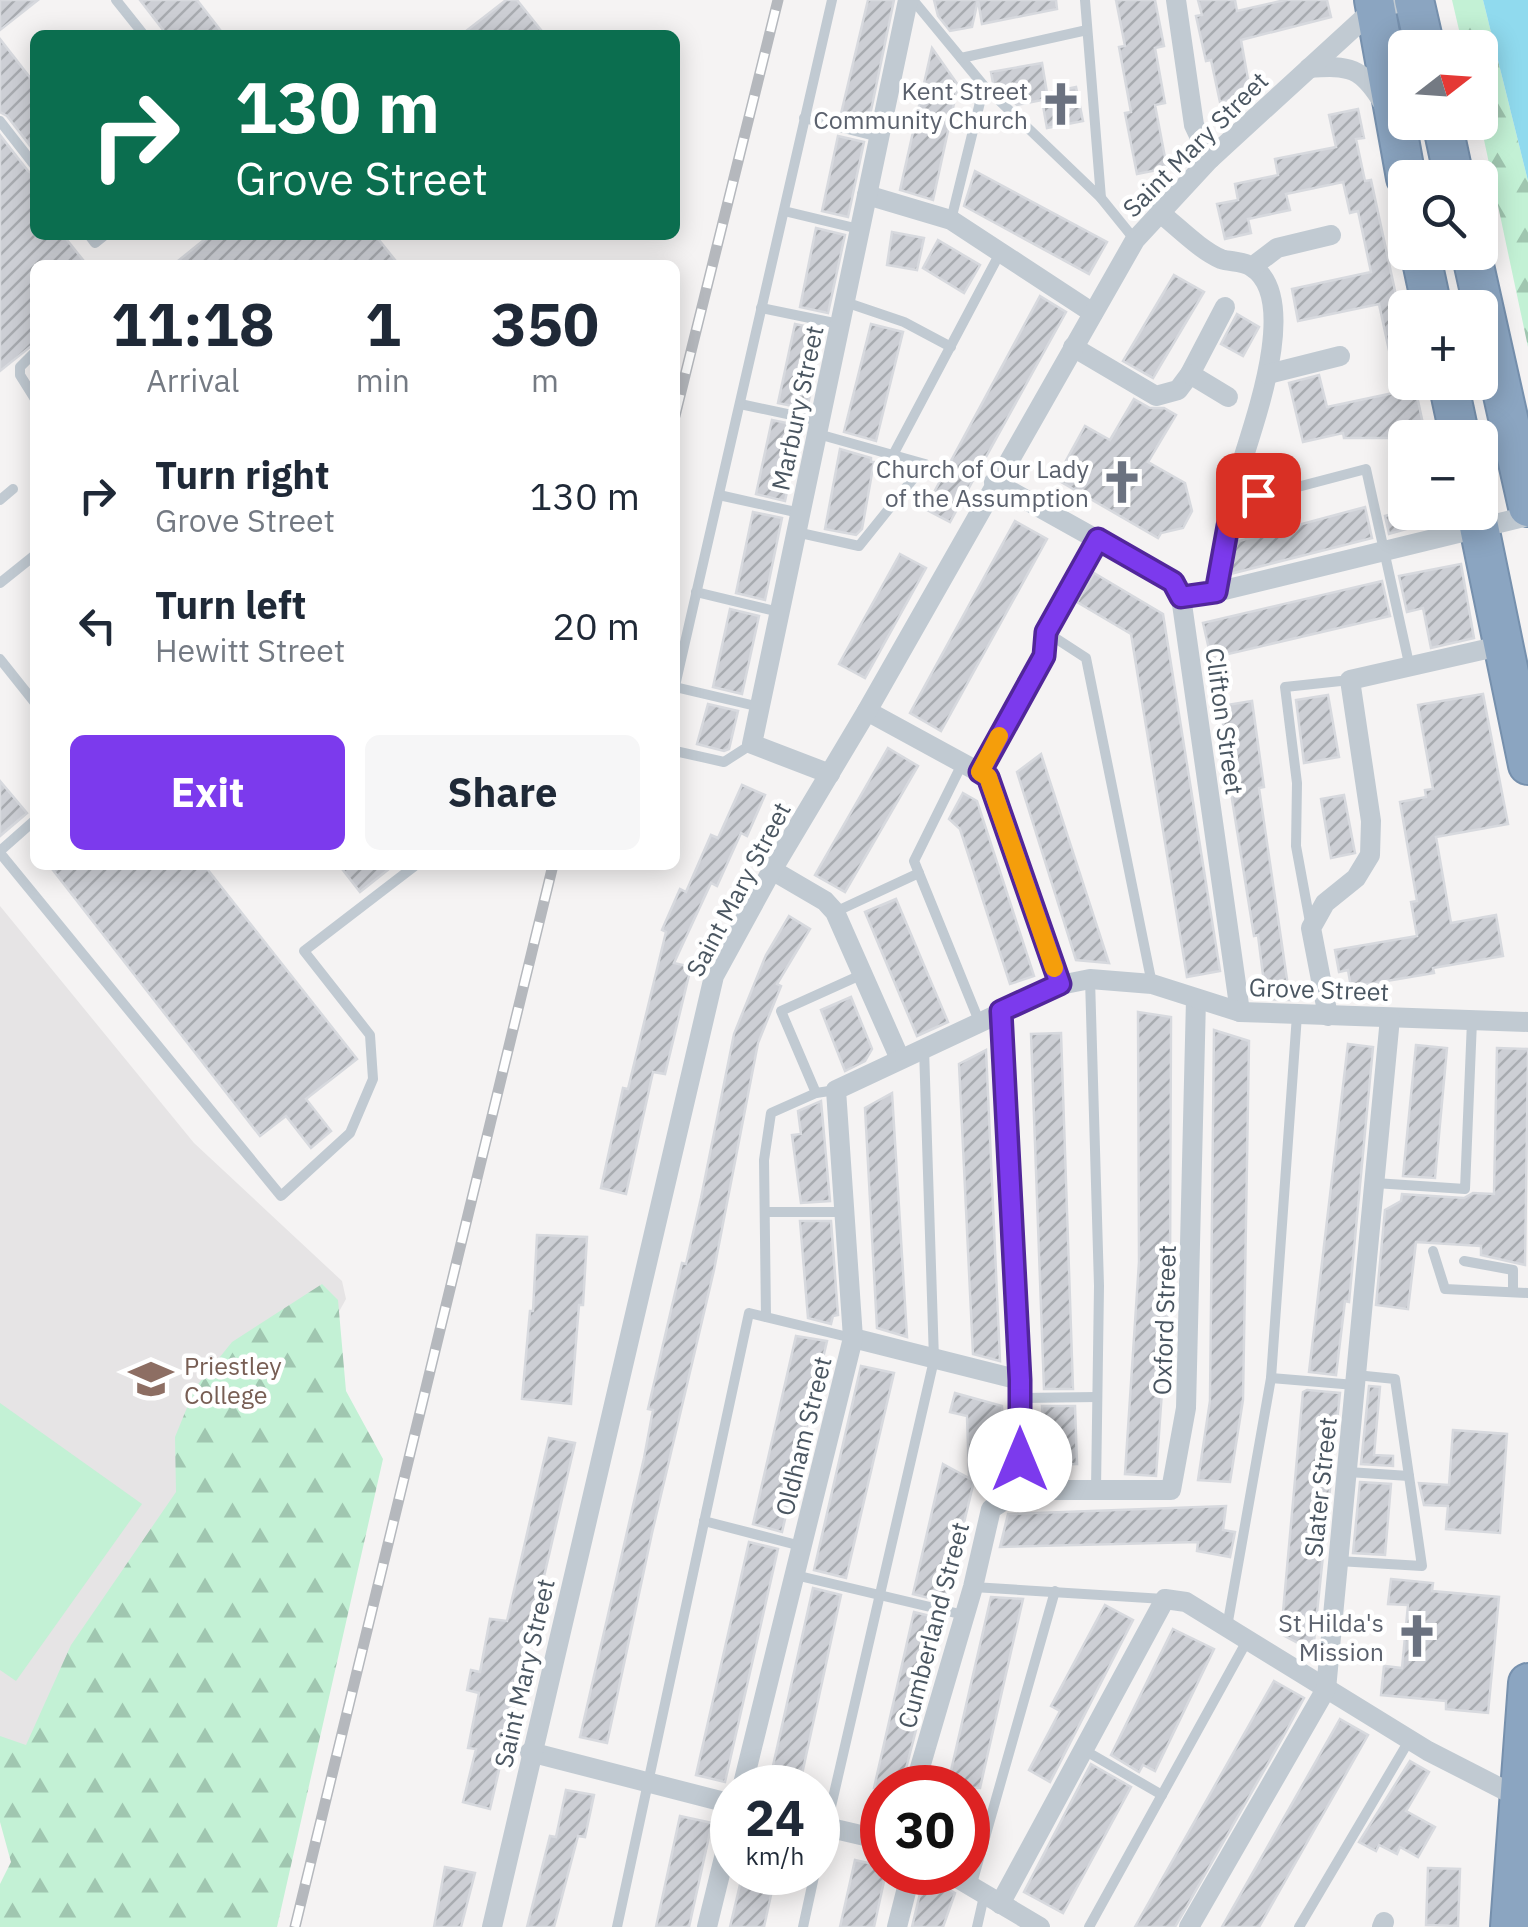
<!DOCTYPE html>
<meta charset="utf-8">
<style>
:root{--surface:#fff;--page:#f6f6f7;--text:#1f2937;--muted:#747a83;--accent:#7c3aed}
body{margin:0;font-family:"IBM Plex Sans",sans-serif;background:var(--page);color:var(--text);height:100vh;display:flex;flex-direction:column;font-size:38px;white-space:nowrap}
*{box-sizing:border-box;margin:0}
p{font-size:32px;color:var(--muted)}
.icon{flex:none;width:55px;height:55px;fill:none;stroke:currentColor;stroke-width:2;stroke-linecap:round;stroke-linejoin:round}
.map{position:relative;flex:1;overflow:hidden}
.side{position:absolute;left:30px;top:260px;width:650px;height:610px;display:flex;flex-direction:column;background:var(--surface);border-radius:15px;box-shadow:0 5px 25px #0003}
.side>*{flex:none}
.guide{position:absolute;left:30px;top:30px;width:650px;height:210px;border-radius:15px;box-shadow:0 5px 25px #0003;background:#0b6e4f;color:#fff;overflow:hidden}
.needle{width:65px;rotate:73deg}
.fabs{position:absolute;left:1388px;top:30px;display:grid;gap:20px}
.fabs a{display:grid;place-items:center;width:110px;height:110px;border-radius:15px;background:var(--surface);box-shadow:0 5px 25px #0003;font-size:50px}
.speed{position:absolute;left:710px;top:1765px;display:flex;gap:20px;font-size:50px;font-weight:700;text-align:center}
.speed>*{display:grid;place-content:center;width:130px;height:130px;border-radius:50%;background:var(--surface);box-shadow:0 5px 25px #0003;line-height:1}
.speed small{font-size:25px;font-weight:400}
.speed .limit{border:15px solid #d22;background:#fff;color:#111}
.pin{position:absolute;display:grid;place-items:center;width:85px;height:85px;color:#fff;margin:-42px;border-radius:20px;box-shadow:0 5px 15px #0006}
.me{position:absolute;width:110px;margin:-55px;rotate:0deg;stroke-linejoin:round;filter:drop-shadow(0 0 8px #0008)}
.turn{display:flex;align-items:center;gap:35px;height:210px;padding:0 40px;font-size:45px}
.turn .icon{width:130px;height:130px;stroke-width:2.5}
.turn b{display:block;font-size:70px;line-height:85px}
.eta{display:flex;justify-content:space-evenly;align-items:center;height:170px;text-align:center}
.eta b{font-size:60px;font-weight:700;line-height:70px}
.cta{display:flex;gap:20px;margin-top:auto;padding:20px 40px}
.cta a{flex:1;height:115px;border-radius:15px;background:var(--accent);color:#fff;font-size:40px;font-weight:700;line-height:115px;text-align:center}
.cta a+a{background:var(--page);color:var(--text)}
ul{padding:0;list-style:none}
li{display:flex;align-items:center;gap:30px;height:130px;padding:0 40px}
li div{flex:1}
li b{display:block;font-size:38px}
li em{font-style:normal}
.map>svg:first-child{display:block}
.education{fill:#e6e4e5}
.green{fill:#c3f1d5}
.forest{fill:url(#forest-firs)}
.water{fill:#90daee}
.building{fill:url(#building-hatch);stroke:#d7d9de;stroke-width:2.5}
.lines{fill:none;stroke-linecap:round;stroke-linejoin:round}
.highway-casing{stroke:#7690ad;stroke-width:42}
.lane{stroke:#c1cad2;stroke-width:10}
.street{stroke:#c1cad2;stroke-width:20}
.highway{stroke:#8ba5c1;stroke-width:38}
.rail-casing{stroke:#b5b8bd;stroke-width:11}
.rail{stroke:#fff;stroke-width:8;stroke-dasharray:22;stroke-linecap:butt}
.route-casing{stroke:#51269a;stroke-width:25}
.route{stroke:#7c3aed;stroke-width:18}
.slow{stroke:#f59e0b;stroke-width:18}
.labels{text-anchor:middle;dominant-baseline:central;stroke-width:9;stroke-linejoin:round;paint-order:stroke}
.worship-label{font-size:25px;fill:#5b616d;stroke:#fff;text-anchor:end}
.street-label{font-size:25px;fill:#4a5661;stroke:#fff}
.education-label{font-size:25px;fill:#785e54;stroke:#fff;text-anchor:start}
</style>
<div class="map">
<svg width="1528" height="1927" viewBox="0 0 1528 1927">
<defs>
<pattern id="forest-firs" width="22" height="20" patternUnits="userSpaceOnUse" patternTransform="scale(2.5)"><rect width="22" height="20" fill="#c3f1d5"/><path d="M5 1l3.5 6h-7zM16 11l3.5 6h-7z" fill="#a0c6b0"/></pattern>
<pattern id="building-hatch" width="6" height="6" patternUnits="userSpaceOnUse" patternTransform="scale(2.5)"><rect width="6" height="6" fill="#cdcfd5"/><path d="M-1 1l2-2M0 6l6-6M5 7l2-2" fill="none" stroke="#a8abb0"/></pattern>
</defs>
<rect width="100%" height="100%" fill="#f5f3f3"/>
<polygon class="education" points="0,906 194,1143 342,1281 346,1299 57,1823 0,1780"/>
<polygon class="green" points="0,1403 142,1504 16,1681 0,1670"/>
<g class="forest">
<polygon points="1452,0 1483,0 1528,181 1528,347 1480,121 1480,48 1463,47"/>
<polygon points="322,1284 338,1300 346,1391 383,1459 277,1927 0,1927 0,1884 11,1862 0,1822 0,1736 26,1745 71,1645 176,1492 175,1437 195,1388 232,1342"/>
</g>
<polygon class="water" points="1483,0 1528,0 1528,181"/>
<g class="building">
<polygon points="0,0 38,0 0,30"/>
<polygon points="140,0 197,0 224,35 167,35"/>
<polygon points="506,0 517,0 545,35 461,35"/>
<polygon points="868,0 894,0 868,125 840,118"/>
<polygon points="934,0 1056,0 1057,9 982,24 978,0 972,27 950,31 938,16"/>
<polygon points="1116,0 1155,0 1164,46 1155,48 1165,103 1155,105 1167,168 1137,174 1125,113 1131,112 1119,47 1125,46"/>
<polygon points="1198,0 1235,0 1237,11 1285,0 1327,0 1331,17 1241,40 1251,96 1220,102 1211,60 1206,61 1196,16 1202,15"/>
<polygon points="0,39 35,84 35,152 7,116 0,112"/>
<polygon points="932,48 958,85 933,200 900,190"/>
<polygon points="1042,63 1047,93 1076,87 1083,121 1047,128 1042,100 1017,105 993,83 991,72"/>
<polygon points="1358,109 1364,138 1356,139 1365,181 1371,180 1405,337 1405,382 1414,382 1426,438 1344,438 1343,433 1303,442 1289,383 1319,375 1327,407 1398,392 1379,304 1298,321 1292,289 1371,272 1358,211 1350,213 1343,182 1286,194 1290,210 1248,219 1251,233 1225,239 1217,204 1238,200 1235,184 1278,175 1275,159 1336,147 1329,115"/>
<polygon points="0,135 28,171 35,175 35,235 63,235 87,265 35,265 35,343 0,371"/>
<polygon points="838,136 864,142 848,217 822,211"/>
<polygon points="975,171 1107,242 1089,274 964,206"/>
<polygon points="816,228 845,235 828,313 800,307"/>
<polygon points="892,232 924,238 917,270 887,265"/>
<polygon points="210,235 375,235 399,265 173,265"/>
<polygon points="938,240 980,265 964,293 923,268"/>
<polygon points="1174,275 1204,292 1153,378 1123,361"/>
<polygon points="1040,296 1066,312 950,522 925,509"/>
<polygon points="1237,314 1259,327 1243,356 1221,344"/>
<polygon points="795,324 824,330 807,409 778,403"/>
<polygon points="871,324 903,332 876,441 844,432"/>
<polygon points="1134,399 1150,408 1164,408 1176,415 1148,462 1185,483 1192,511 1183,528 1161,533 1158,538 1056,479 1085,426 1110,440"/>
<polygon points="772,420 801,426 785,501 756,494"/>
<polygon points="840,449 871,458 871,462 874,462 862,529 856,535 825,529"/>
<polygon points="1365,507 1372,538 1230,574 1232,555 1239,541"/>
<polygon points="753,512 782,518 765,600 736,593"/>
<polygon points="1399,512 1444,512 1445,518 1389,534 1385,516"/>
<polygon points="1015,521 1047,539 941,731 910,713"/>
<polygon points="900,554 926,568 865,678 839,664"/>
<polygon points="1461,564 1474,638 1431,648 1423,608 1407,612 1399,576"/>
<polygon points="1094,573 1163,614 1220,971 1187,977 1131,634 1077,602"/>
<polygon points="1382,581 1390,616 1211,658 1203,623"/>
<polygon points="730,609 759,616 742,694 713,687"/>
<polygon points="1483,694 1508,824 1436,837 1451,923 1496,915 1503,956 1433,968 1434,973 1351,987 1348,970 1339,972 1335,950 1417,936 1411,902 1417,901 1400,802 1426,797 1425,790 1433,789 1418,705"/>
<polygon points="1328,695 1339,757 1304,763 1296,700"/>
<polygon points="1252,701 1264,787 1259,788 1290,1000 1266,999 1258,935 1254,936 1232,799 1221,706"/>
<polygon points="708,704 738,711 729,749 724,751 697,744"/>
<polygon points="888,748 918,766 845,892 815,875"/>
<polygon points="1041,754 1109,963 1076,960 1017,772"/>
<polygon points="0,781 27,813 0,836"/>
<polygon points="742,785 765,795 747,836 741,833 717,886 711,883 674,963 691,967 665,1074 653,1072 626,1194 601,1188 623,1088 628,1089 666,932 662,930 680,889 686,892 711,835 718,838"/>
<polygon points="963,793 977,801 1034,976 1010,984 960,829 949,819"/>
<polygon points="1344,795 1355,853 1331,858 1321,799"/>
<polygon points="49,865 204,865 357,1059 306,1099 331,1131 311,1148 286,1116 260,1136"/>
<polygon points="339,865 394,865 360,892"/>
<polygon points="896,899 948,1022 917,1036 865,912"/>
<polygon points="789,916 810,929 777,984 781,986 758,1043 714,1270 652,1533 607,1743 580,1737 644,1458 653,1410 648,1409 682,1263 686,1264 701,1198 734,1034 766,955"/>
<polygon points="851,997 872,1049 865,1061 845,1071 821,1010"/>
<polygon points="1138,1012 1171,1017 1170,1278 1156,1476 1125,1474 1139,1262"/>
<polygon points="1214,1030 1249,1041 1243,1400 1230,1482 1198,1480 1210,1401"/>
<polygon points="1061,1033 1073,1389 1044,1389 1031,1034"/>
<polygon points="1348,1044 1373,1047 1349,1302 1345,1301 1336,1375 1309,1372"/>
<polygon points="1416,1045 1447,1048 1435,1178 1403,1176"/>
<polygon points="1497,1048 1528,1049 1525,1265 1481,1255 1481,1246 1416,1242 1408,1309 1376,1305 1385,1210 1401,1201 1402,1194 1464,1198 1473,1193 1494,1194"/>
<polygon points="986,1050 1000,1361 973,1354 959,1064"/>
<polygon points="892,1093 907,1337 877,1328 865,1108"/>
<polygon points="821,1101 830,1201 801,1203 792,1135 801,1134 798,1111"/>
<polygon points="800,1221 831,1221 838,1315 833,1316 831,1324 808,1318"/>
<polygon points="537,1235 587,1237 583,1305 579,1305 571,1404 522,1399 530,1311 533,1311"/>
<polygon points="796,1336 827,1341 782,1532 753,1524"/>
<polygon points="861,1366 894,1373 846,1578 814,1570"/>
<polygon points="1369,1386 1380,1387 1374,1455 1393,1456 1393,1466 1361,1464"/>
<polygon points="1307,1390 1340,1393 1313,1651 1281,1634 1303,1392"/>
<polygon points="955,1393 1002,1406 1005,1475 969,1477 967,1416 950,1412"/>
<polygon points="1042,1406 1075,1406 1077,1464 1045,1465"/>
<polygon points="1453,1430 1507,1434 1500,1533 1446,1529 1448,1506 1424,1505 1419,1483 1449,1485"/>
<polygon points="549,1438 575,1443 490,1809 463,1802 476,1749 468,1748 479,1693 467,1690 471,1670 480,1672 490,1619 507,1621"/>
<polygon points="943,1464 974,1481 945,1602 913,1594"/>
<polygon points="1360,1482 1391,1484 1385,1555 1353,1553"/>
<polygon points="1226,1506 1223,1530 1235,1532 1230,1557 1197,1551 1198,1542 1000,1547 1008,1514"/>
<polygon points="749,1542 778,1549 725,1782 696,1775"/>
<polygon points="1391,1579 1433,1583 1432,1591 1499,1597 1488,1713 1446,1709 1446,1701 1381,1695 1384,1666 1402,1668 1408,1605 1388,1604"/>
<polygon points="813,1588 841,1595 799,1788 768,1788"/>
<polygon points="991,1597 1023,1599 980,1788 947,1788"/>
<polygon points="1105,1605 1133,1620 1050,1782 1029,1770 1060,1711 1051,1706"/>
<polygon points="914,1612 942,1619 917,1726 901,1788 874,1788"/>
<polygon points="1173,1629 1214,1649 1155,1771 1143,1765 1139,1772 1111,1755"/>
<polygon points="1274,1681 1304,1698 1283,1737 1175,1927 1135,1927"/>
<polygon points="1340,1719 1368,1735 1284,1883 1259,1927 1222,1927"/>
<polygon points="1410,1761 1429,1772 1406,1811 1435,1827 1418,1857 1400,1847 1397,1854 1379,1845 1376,1851 1359,1842"/>
<polygon points="1091,1764 1131,1787 1063,1913 1024,1892"/>
<polygon points="566,1790 594,1795 585,1837 578,1836 554,1927 527,1927 550,1836 556,1837"/>
<polygon points="680,1816 712,1823 689,1927 656,1927"/>
<polygon points="855,1860 882,1866 882,1872 886,1872 874,1927 840,1927"/>
<polygon points="445,1867 475,1873 461,1927 434,1927"/>
<polygon points="1428,1868 1460,1869 1458,1926 1426,1925"/>
<polygon points="743,1872 776,1872 764,1927 730,1927"/>
<polygon points="923,1881 943,1886 955,1893 943,1927 912,1927"/>
</g>
<g class="lines">
<g class="highway-casing">
<g id="highway">
<polyline points="1374,0 1406,178"/>
<polyline points="1414,0 1425,48"/>
<polyline points="1442,122 1454,178"/>
<polyline points="1420,252 1432,308"/>
<polyline points="1471,252 1528,507"/>
<polyline points="1448,382 1460,438"/>
<polyline points="1476,512 1528,765"/>
<polyline points="1510,1927 1528,1683"/>
</g>
</g>
<g class="lane">
<polyline points="116,0 144,35"/>
<polyline points="913,0 984,86 1101,198 1135,240"/>
<polyline points="1085,0 1101,198"/>
<polyline points="961,58 1087,30"/>
<polyline points="804,118 879,137"/>
<polyline points="0,121 35,166"/>
<polyline points="784,211 859,229"/>
<polyline points="951,220 984,86"/>
<polyline points="89,235 95,243 105,235"/>
<polyline points="845,302 904,322 951,347"/>
<polyline points="761,308 839,324"/>
<polyline points="35,352 20,367 20,375 35,399"/>
<polyline points="740,404 820,421"/>
<polyline points="893,455 1000,253"/>
<polyline points="719,495 800,513"/>
<polyline points="0,500 13,489"/>
<polyline points="796,532 859,546 925,464 818,434"/>
<polyline points="0,583 35,555"/>
<polyline points="696,592 779,612"/>
<polyline points="1216,592 1233,504 1366,469 1410,668"/>
<polyline points="1046,632 1086,658 1152,984"/>
<polyline points="0,659 35,703"/>
<polyline points="675,686 832,0"/>
<polyline points="675,687 760,707"/>
<polyline points="675,751 724,762 752,744"/>
<polyline points="962,764 914,861 979,1021"/>
<polyline points="980,772 1044,656 1046,632 1098,540"/>
<polyline points="0,851 35,820"/>
<polyline points="0,853 281,1196 350,1133 373,1079 370,1035 304,951 416,865"/>
<polyline points="835,912 919,873"/>
<polyline points="1310,922 1296,846 1297,783 1285,687 1350,680"/>
<polyline points="1090,979 1099,1286 1096,1489"/>
<polyline points="816,1093 781,1011 863,974"/>
<polyline points="1375,1183 1465,1189 1472,1021"/>
<polyline points="766,1212 843,1212"/>
<polyline points="1433,1251 1445,1289 1528,1293"/>
<polyline points="1464,1261 1513,1270 1513,1292"/>
<polyline points="766,1317 764,1160 771,1113 816,1093 836,1090"/>
<polyline points="1271,1378 1355,1385"/>
<polyline points="1021,1398 1097,1397"/>
<polyline points="1348,1472 1409,1476"/>
<polyline points="704,1521 801,1546"/>
<polyline points="1338,1561 1422,1566 1395,1379 1356,1375"/>
<polyline points="795,1575 964,1615"/>
<polyline points="973,1587 1164,1599"/>
<polyline points="1227,1627 1271,1378 1297,1015"/>
<polyline points="1084,1750 1162,1795"/>
<polyline points="818,1863 934,1360 924,1048"/>
<polyline points="971,1887 1055,1591"/>
<polyline points="617,1927 749,1313 852,1338"/>
<polyline points="803,1927 815,1872"/>
<polyline points="977,1927 984,1896"/>
<polyline points="1089,1927 1248,1639"/>
<polyline points="1299,1927 1410,1739"/>
</g>
<g class="street">
<polyline points="1176,0 1194,125 1210,159"/>
<path d="M1309,68C1349,65 1362,67 1383,103"/>
<polyline points="867,195 951,220 1093,313"/>
<path d="M1159,212C1178,227 1200,250 1221,259C1230,262 1244,261 1252,267C1302,299 1251,430 1238,475L1258,495"/>
<polyline points="1252,267 1277,248 1331,235"/>
<polyline points="1073,347 1156,396 1178,390 1190,374 1225,307"/>
<polyline points="1190,374 1228,397"/>
<polyline points="1268,374 1340,356"/>
<polyline points="994,482 1173,582 1181,597 1240,1012"/>
<polyline points="1181,597 1216,592 1528,516"/>
<polyline points="867,711 988,777 1060,985"/>
<polyline points="830,774 752,744 908,0"/>
<polyline points="772,870 825,901 835,912 900,1059"/>
<polyline points="1001,1011 1020,1380 1020,1490"/>
<polyline points="1328,1016 1311,928 1325,903 1356,878 1370,855 1371,821 1350,680 1504,645"/>
<polyline points="853,1338 1020,1380"/>
<polyline points="1020,1490 1171,1490 1186,1408 1196,999"/>
<polyline points="530,1752 732,1804"/>
<polyline points="742,1788 853,1338 836,1090 1060,985 1090,979 1152,984 1240,1012 1528,1022"/>
<polyline points="914,1788 973,1587 991,1509 1020,1490"/>
<polyline points="818,1825 882,1840"/>
<polyline points="947,1872 1040,1927"/>
<polyline points="1000,1904 1165,1599 1186,1602 1428,1751 1518,1797"/>
<polyline points="492,1927 714,976 772,870 867,711 1135,240 1210,159 1375,8 1411,0"/>
<polyline points="707,1927 732,1825"/>
<polyline points="897,1927 911,1872"/>
<polyline points="1189,1927 1326,1689 1390,1018"/>
<polyline points="1382,1927 1384,1922"/>
</g>
<use href="#highway" class="highway"/>
<g class="rail-casing">
<g id="rail">
<polyline points="675,416 778,0"/>
<polyline points="295,1927 553,865"/>
</g>
</g>
<use href="#rail" class="rail"/>
</g>
<g class="lines">
<g class="route-casing">
<polyline id="route" points="1020,1460 1020,1380 1001,1011 1060,984 988,777 980,772 1044,656 1046,632 1098,539 1173,582 1181,597 1216,592 1232,504 1258,495"/>
</g>
<use href="#route" class="route"/>
<polyline class="slow" points="999,736 980,772 988,777 1054,968"/>
</g>
<defs>
<g id="church-bare" transform="scale(3.45)"><path d="M-1.2-6h2.4v3.5h3.3v2.4h-3.3V6h-2.4V-.1h-3.3v-2.4h3.3Z" fill="#6b7280" stroke="#fff" stroke-width="2.5" paint-order="stroke"/></g>
<g id="university-bare" transform="scale(3.45)"><path d="M0-5L7-2L0 1L-7-2ZM-4 1L0 2.5L4 1V4Q0 6-4 4Z" fill="#8d6e63" stroke="#fff" stroke-width="2.5" paint-order="stroke"/></g>
</defs>
<g fill-rule="evenodd">
<use href="#church-bare" x="1061" y="104"/>
<use href="#church-bare" x="1122" y="482"/>
<use href="#university-bare" x="151" y="1379"/>
<use href="#church-bare" x="1417" y="1636"/>
</g>
<g class="labels">
<g class="worship-label">
<text x="1028" y="90">Kent Street<tspan x="1028" dy="29">Community Church</tspan></text>
<text x="1089" y="468">Church of Our Lady<tspan x="1089" dy="29">of the Assumption</tspan></text>
<text x="1384" y="1622">St Hilda's<tspan x="1384" dy="29">Mission</tspan></text>
</g>
<g class="street-label">
<text transform="translate(1195 144) rotate(-45)">Saint Mary Street</text>
<text transform="translate(797 408) rotate(-78)">Marbury Street</text>
<text transform="translate(1225 721) rotate(82)">Clifton Street</text>
<text transform="translate(738 889) rotate(-62)">Saint Mary Street</text>
<text transform="translate(1319 989) rotate(2)">Grove Street</text>
<text transform="translate(1164 1320) rotate(-88)">Oxford Street</text>
<text transform="translate(803 1436) rotate(-76)">Oldham Street</text>
<text transform="translate(1320 1487) rotate(-84)">Slater Street</text>
<text transform="translate(933 1625) rotate(-75)">Cumberland Street</text>
<text transform="translate(524 1673) rotate(-77)">Saint Mary Street</text>
</g>
<g class="education-label">
<text x="184" y="1365">Priestley<tspan x="184" dy="29">College</tspan></text>
</g>
</g>
</svg>
<div class="fabs">
<a><svg class="needle" viewBox="-14 -14 28 28"><path d="M0-13l5 13h-10z" fill="#e53935"/><path d="M0 13l5-13h-10z" fill="#747a83"/></svg></a>
<a><svg class="icon" aria-label="search" viewBox="0 0 24 24"><circle cx="10" cy="10" r="6"/><path d="M15 15l6 6"/></svg></a>
<a>+</a>
<a>−</a>
</div>
<div class="speed"><div>24<small>km/h</small></div><div class="limit">30</div></div>
<div class="pin" style="left:1258px;top:495px;background:#d93025"><svg class="icon" aria-label="arrive" viewBox="0 0 24 24"><path d="M6 21V4h12l-3 4 3 4H6"/></svg></div>
<svg class="me" style="left:1020px;top:1460px" viewBox="-20 -20 40 40"><circle r="19" fill="#fff"/><path d="M0-13L10 11 0 6-10 11z" fill="#7c3aed"/></svg>
<div class="guide">
<div class="turn"><svg class="icon" aria-label="right" viewBox="0 0 24 24"><path d="M7 20v-9h11M14 6l5 5-5 5"/></svg><div><b>130 m</b>Grove Street</div></div>
</div>
<section class="side">
<div class="eta">
<div><b>11:18</b><p>Arrival</p></div>
<div><b>1</b><p>min</p></div>
<div><b>350</b><p>m</p></div>
</div>
<ul>
<li><svg class="icon" aria-label="right" viewBox="0 0 24 24"><path d="M7 20v-9h11M14 6l5 5-5 5"/></svg><div><b>Turn right</b><p>Grove Street</p></div><em>130 m</em></li>
<li><svg class="icon" aria-label="left" viewBox="0 0 24 24"><path d="M17 20v-9H6M10 6l-5 5 5 5"/></svg><div><b>Turn left</b><p>Hewitt Street</p></div><em>20 m</em></li>
</ul>
<div class="cta"><a>Exit</a><a>Share</a></div>
</section>
</div>
